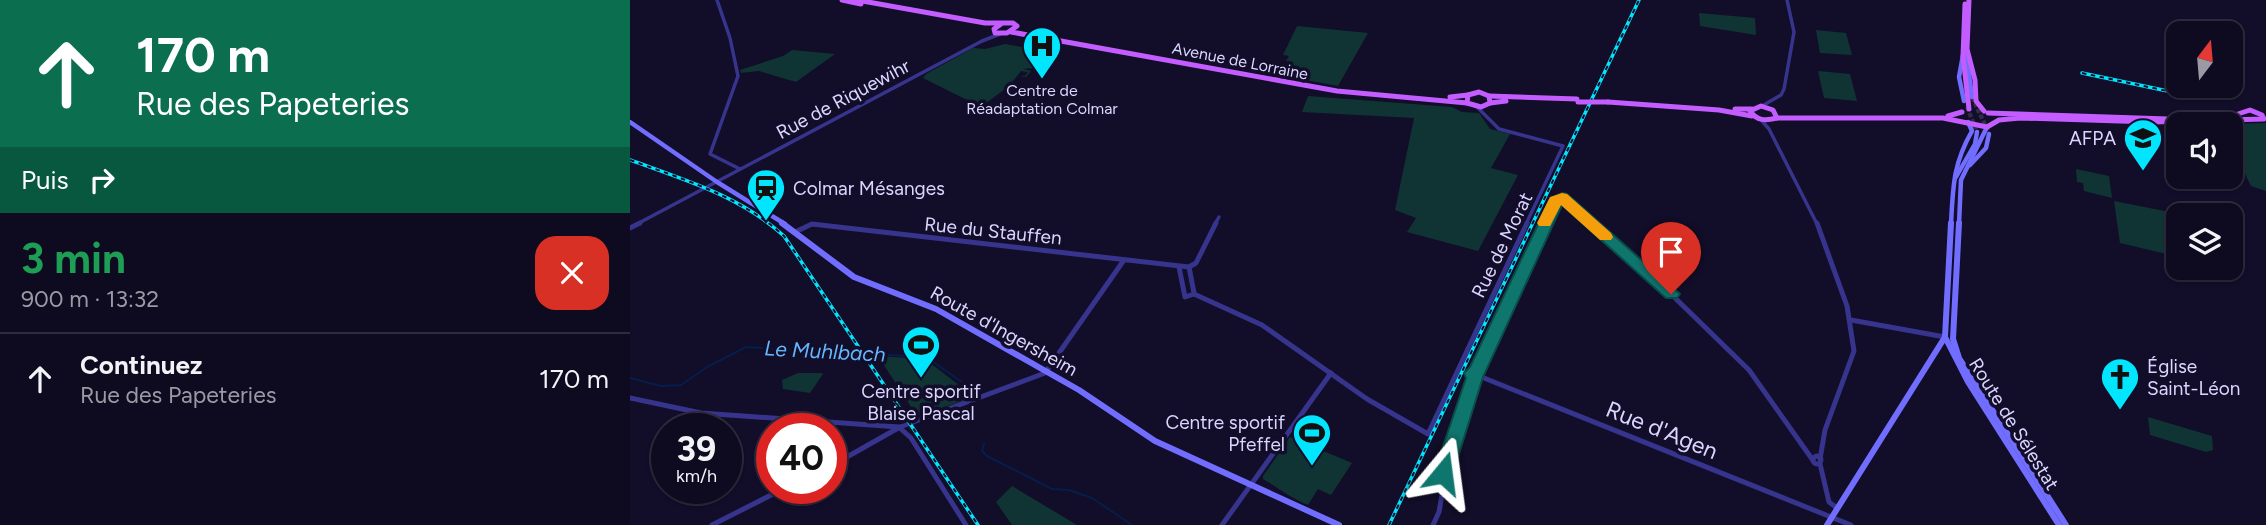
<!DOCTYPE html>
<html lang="fr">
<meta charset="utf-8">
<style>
:root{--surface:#0e0a1f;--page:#171328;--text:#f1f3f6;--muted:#9b9aa4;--line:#2e2b3d}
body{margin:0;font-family:Figtree,sans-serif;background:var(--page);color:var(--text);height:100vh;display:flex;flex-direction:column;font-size:26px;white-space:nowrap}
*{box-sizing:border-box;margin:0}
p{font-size:23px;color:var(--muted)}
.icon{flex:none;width:38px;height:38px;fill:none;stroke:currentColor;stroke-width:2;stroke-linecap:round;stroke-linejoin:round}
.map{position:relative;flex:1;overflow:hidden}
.panel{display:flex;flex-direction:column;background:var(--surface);width:630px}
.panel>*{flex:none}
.guide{background:#0b6e4f;color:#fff;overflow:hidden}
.needle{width:46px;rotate:16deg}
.tools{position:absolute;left:1536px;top:21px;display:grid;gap:14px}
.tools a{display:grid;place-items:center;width:77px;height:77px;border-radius:14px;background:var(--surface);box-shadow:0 2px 5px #0004,0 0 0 2px var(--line);font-size:35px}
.speed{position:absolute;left:21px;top:413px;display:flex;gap:14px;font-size:35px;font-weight:700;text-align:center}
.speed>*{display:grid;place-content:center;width:91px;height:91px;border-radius:50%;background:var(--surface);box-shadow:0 2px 5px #0004,0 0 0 2px var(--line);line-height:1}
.speed small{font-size:18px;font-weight:400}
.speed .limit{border:10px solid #d22;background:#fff;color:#111}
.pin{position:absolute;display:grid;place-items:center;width:60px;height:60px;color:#fff;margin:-72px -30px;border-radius:50% 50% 50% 0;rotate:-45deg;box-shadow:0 0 7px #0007}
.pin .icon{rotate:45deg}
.me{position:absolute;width:77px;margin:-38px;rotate:16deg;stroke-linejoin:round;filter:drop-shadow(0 0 5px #0008)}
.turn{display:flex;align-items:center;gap:24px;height:147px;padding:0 21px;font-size:32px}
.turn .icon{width:91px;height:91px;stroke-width:2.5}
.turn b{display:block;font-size:49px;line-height:60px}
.then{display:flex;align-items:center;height:66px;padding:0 21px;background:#0003;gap:14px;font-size:26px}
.round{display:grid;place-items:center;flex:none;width:74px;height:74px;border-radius:21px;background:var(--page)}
.headline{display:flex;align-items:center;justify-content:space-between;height:119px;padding:0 21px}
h1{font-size:42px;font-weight:700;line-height:52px;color:#1e9e55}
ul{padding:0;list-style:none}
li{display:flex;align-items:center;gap:21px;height:91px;padding:0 21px;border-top:2px solid var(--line)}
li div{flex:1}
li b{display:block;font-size:26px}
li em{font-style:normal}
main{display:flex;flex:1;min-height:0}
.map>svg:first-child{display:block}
.green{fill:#103433}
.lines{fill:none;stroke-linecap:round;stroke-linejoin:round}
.stream{stroke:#051e4b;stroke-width:2}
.secondary-tunnel{stroke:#302b49;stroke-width:4.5;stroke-dasharray:4.5 2;stroke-linecap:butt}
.tertiary-far1{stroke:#37348d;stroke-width:3.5}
.tertiary{stroke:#37348d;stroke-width:5}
.secondary-far1{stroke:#716dff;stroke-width:4.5}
.secondary{stroke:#716dff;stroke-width:6}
.primary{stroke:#c35dff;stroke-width:5}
.rail-casing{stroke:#02e5ff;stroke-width:3.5}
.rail{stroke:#120d29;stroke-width:2;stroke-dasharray:4.5;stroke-linecap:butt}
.primary-bridge{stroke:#c35dff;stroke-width:5}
.route{fill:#0f766e;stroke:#0a4d48;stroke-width:2}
.slow{fill:#f59e0b}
.labels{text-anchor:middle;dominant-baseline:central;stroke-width:7;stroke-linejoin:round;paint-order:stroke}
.far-street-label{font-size:16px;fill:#dbd6ff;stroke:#120d29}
.far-poi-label{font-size:16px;fill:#dbd6ff;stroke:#120d29}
.street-label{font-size:19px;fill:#dbd6ff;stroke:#120d29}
.poi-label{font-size:19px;fill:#dbd6ff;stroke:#120d29;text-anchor:end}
.water-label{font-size:21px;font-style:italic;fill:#64b7ff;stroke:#120d29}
.near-street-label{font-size:23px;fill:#dbd6ff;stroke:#120d29}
</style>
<main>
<section class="panel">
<div class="guide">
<div class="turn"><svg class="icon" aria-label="ahead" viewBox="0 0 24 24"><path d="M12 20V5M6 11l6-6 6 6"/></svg><div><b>170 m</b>Rue des Papeteries</div></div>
<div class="then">Puis<svg class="icon" aria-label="right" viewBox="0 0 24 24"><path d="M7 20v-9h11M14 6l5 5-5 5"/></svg></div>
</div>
<div class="headline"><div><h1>3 min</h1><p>900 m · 13:32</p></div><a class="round" style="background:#d93025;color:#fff"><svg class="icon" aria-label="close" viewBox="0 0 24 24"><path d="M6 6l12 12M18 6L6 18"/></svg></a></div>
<ul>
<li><svg class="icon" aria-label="ahead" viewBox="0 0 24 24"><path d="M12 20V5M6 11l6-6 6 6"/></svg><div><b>Continuez</b><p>Rue des Papeteries</p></div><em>170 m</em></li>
</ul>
</section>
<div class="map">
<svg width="1636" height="525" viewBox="0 0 1636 525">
<rect width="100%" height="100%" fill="#120d29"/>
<g class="green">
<polygon points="1069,13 1125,18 1126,35 1070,26"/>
<polygon points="667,26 738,33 708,86 654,76 663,62 656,61 659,56 653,55"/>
<polygon points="1186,30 1216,33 1222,55 1190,53"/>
<polygon points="375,44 415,51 403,68 393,69 401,71 396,77 389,76 395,76 398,72 391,71 379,86 351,107 293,78 296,74 343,48 355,49"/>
<polygon points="162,50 205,54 166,82 129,71 111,73 110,70 153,56"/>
<polygon points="1188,71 1220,74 1227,101 1194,98"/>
<polygon points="678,96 822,107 832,112 849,113 860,129 880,134 861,168 888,175 848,251 777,232 786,218 765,210 784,118 672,112"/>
<polygon points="1636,123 1636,191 1621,186 1601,146 1601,124 1598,124"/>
<polygon points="1446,169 1479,176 1482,198 1454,191 1453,183 1447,182"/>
<polygon points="1484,201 1550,214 1549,249 1545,256 1490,243"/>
<polygon points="248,356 295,359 334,389 333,401 287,416"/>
<polygon points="168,373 192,373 193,374 180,393 153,389 152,380"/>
<polygon points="1518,417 1582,436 1583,450 1576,452 1520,435"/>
<path d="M660,437L722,463L701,495L688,489L678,505C661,498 649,488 633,479V476Z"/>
<polygon points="382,486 447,525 382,525 366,502"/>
</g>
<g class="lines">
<g class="stream">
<polyline points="0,378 31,386 51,385 77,367 116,347 296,357 336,385 336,399"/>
<polyline points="354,444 352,451 357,456 422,489 439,490 462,498 502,525"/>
</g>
<g class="secondary-tunnel">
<polyline points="1342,97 1358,131"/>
<polyline points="1337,107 1347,132"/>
</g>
<g class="tertiary-far1">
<polyline points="87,0 100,38 108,76 80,154 110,169"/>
<polyline points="1132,106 1151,95 1154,89 1164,32 1157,0"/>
<polyline points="847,107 869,129 933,146 896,224"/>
<polyline points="1132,121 1139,129 1187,224"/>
<polyline points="7,224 352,41 370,34"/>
<polyline points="181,224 185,224"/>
<polyline points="585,224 589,217"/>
<polyline points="914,224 923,204 932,197 963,224"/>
</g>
<g class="tertiary">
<polyline points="961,223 1041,294 1119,370 1182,459"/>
<polyline points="1187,223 1217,306 1224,351 1195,430 1190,459"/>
<polyline points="0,228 10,223"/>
<polyline points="165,232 182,224 559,267"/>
<polyline points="549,267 555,297 564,294"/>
<polyline points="559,267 566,263 586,223"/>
<polyline points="559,267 564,293"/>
<polyline points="564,294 632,325 737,399 798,434 897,223"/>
<polyline points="1221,320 1315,337"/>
<polygon points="843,372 848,372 849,377 843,377"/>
<polyline points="847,372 915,223"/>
<polyline points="849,376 1221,525"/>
<polyline points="0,398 71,413 269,427"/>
<polyline points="270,428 281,438 336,525"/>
<circle cx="1187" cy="460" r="4"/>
<polyline points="1190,464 1199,502 1207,508"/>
<polyline points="201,466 270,427 415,373 494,260"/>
<polyline points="82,525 155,488"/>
<polyline points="592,525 701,373"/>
<polyline points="803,525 809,512 820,448 845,378"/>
</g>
<g class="secondary-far1">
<polyline points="1336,52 1342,97"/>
<polyline points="1333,55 1329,77 1334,101"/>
<polyline points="0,122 87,182 155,224"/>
<polyline points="1340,165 1356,148 1359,134"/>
<polyline points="1326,177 1345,144 1347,132"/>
<path d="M1321,224C1323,187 1323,164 1342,131L1338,122"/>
<polyline points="1329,224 1331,180 1357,127"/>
</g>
<g class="secondary">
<polyline points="152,223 224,277 306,309 449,390 525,441 709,525"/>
<polyline points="1329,223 1323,339 1329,358 1436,525"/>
<polyline points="1315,337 1338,382 1429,525"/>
<polyline points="1197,525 1315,337 1321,223"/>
</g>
<g class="primary">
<polyline points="212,0 231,4"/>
<polyline points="227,0 355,23 383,23 387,26 377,33 365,33 364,29 371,24"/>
<polyline points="1339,0 1337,49 1345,80 1346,101 1354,111"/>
<polyline points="1335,4 1333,56 1339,109"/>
<polyline points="381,32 707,91 837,103"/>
<polygon points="849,92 859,96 860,103 851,107 837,103 838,95"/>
<polyline points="859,96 947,99"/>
<polyline points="820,97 838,95"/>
<polyline points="978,102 1089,110 1122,116"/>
<polyline points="860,103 876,101"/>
<path d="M1131,106L1143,110L1147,118C1135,121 1127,121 1120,111Z"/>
<polyline points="1105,109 1122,109"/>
<polyline points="1318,116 1332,112"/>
<polyline points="1147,118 1313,118 1357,127 1369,120 1390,118 1522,122 1634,119 1632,115 1620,110 1605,115 1538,119 1358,113"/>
</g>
<g class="rail-casing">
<g id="rail">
<polyline points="1452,73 1566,97"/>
<path d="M0,160C55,180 110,196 154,236L348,525"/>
<polyline points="759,525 1009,0"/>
</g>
</g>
<use href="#rail" class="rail"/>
<polyline class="primary-bridge" points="948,102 978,102"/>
</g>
<polygon class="route" points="932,193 937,194 1050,294 1047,298 1036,298 932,205 853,377 823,473 820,479 813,482 806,479 804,473 836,378 834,373 840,367 920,199"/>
<polygon class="slow" points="932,193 937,194 981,233 983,237 981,240 970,240 931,205 920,226 909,226 907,223 920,197"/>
<defs>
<g id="hospital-pin" transform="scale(2.0125)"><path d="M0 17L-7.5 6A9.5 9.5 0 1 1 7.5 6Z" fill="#02e5ff" stroke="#120d29"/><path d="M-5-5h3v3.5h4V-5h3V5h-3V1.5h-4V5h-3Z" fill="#111"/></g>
<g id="university-pin" transform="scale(2.0125)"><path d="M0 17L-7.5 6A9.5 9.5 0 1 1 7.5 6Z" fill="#02e5ff" stroke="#120d29"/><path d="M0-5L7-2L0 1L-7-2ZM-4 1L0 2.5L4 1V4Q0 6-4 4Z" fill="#111"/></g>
<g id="station-pin" transform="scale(2.0125)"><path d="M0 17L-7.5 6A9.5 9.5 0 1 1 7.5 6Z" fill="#02e5ff" stroke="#120d29"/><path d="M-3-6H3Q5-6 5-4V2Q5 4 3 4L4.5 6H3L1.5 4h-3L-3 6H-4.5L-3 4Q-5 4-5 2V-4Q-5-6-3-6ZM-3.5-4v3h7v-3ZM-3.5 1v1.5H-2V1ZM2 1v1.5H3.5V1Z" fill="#111"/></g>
<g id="stadium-pin" transform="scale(2.0125)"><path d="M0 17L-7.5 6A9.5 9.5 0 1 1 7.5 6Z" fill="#02e5ff" stroke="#120d29"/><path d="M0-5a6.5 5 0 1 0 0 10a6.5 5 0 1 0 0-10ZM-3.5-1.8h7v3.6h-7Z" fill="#111"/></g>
<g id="church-pin" transform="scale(2.0125)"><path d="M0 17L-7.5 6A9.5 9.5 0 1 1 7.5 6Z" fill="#02e5ff" stroke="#120d29"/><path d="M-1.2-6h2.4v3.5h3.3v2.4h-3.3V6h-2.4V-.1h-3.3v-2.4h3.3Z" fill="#111"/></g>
</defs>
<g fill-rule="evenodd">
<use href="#hospital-pin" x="412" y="46"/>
<use href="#university-pin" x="1513" y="138"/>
<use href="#station-pin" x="136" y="188"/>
<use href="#stadium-pin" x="291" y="345"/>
<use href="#church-pin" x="1490" y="377"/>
<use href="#stadium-pin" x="682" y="433"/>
</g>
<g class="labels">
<g class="far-street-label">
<text transform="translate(610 61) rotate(11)">Avenue de Lorraine</text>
</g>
<g class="far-poi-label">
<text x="412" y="90">Centre de<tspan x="412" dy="18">Réadaptation Colmar</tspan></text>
</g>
<g class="street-label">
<text transform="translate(213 99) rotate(-28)">Rue de Riquewihr</text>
<text transform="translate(363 231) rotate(6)">Rue du Stauffen</text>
<text transform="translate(872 245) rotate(-64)">Rue de Morat</text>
<text transform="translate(374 331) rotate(29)">Route d'Ingersheim</text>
<text transform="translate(1384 424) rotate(58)">Route de Sélestat</text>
</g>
<g class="poi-label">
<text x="1486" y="138">AFPA</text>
<text x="163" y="188" text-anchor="start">Colmar Mésanges</text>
<text x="1517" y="366" text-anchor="start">Église<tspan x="1517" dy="22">Saint-Léon</tspan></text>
<text x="291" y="391" text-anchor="middle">Centre sportif<tspan x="291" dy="22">Blaise Pascal</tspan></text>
<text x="655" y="422">Centre sportif<tspan x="655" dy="22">Pfeffel</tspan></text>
</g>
<g class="water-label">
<text transform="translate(195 351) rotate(3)">Le Muhlbach</text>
</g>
<g class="near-street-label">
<text transform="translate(1032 430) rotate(22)">Rue d'Agen</text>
</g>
</g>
</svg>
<div class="tools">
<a><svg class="needle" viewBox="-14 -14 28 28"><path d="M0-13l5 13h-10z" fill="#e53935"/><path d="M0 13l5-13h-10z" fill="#9b9aa4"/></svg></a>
<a><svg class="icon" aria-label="sound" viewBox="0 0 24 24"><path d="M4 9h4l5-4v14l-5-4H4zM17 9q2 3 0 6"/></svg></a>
<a><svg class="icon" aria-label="layers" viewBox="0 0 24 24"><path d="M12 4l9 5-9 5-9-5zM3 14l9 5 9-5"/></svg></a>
</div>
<div class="speed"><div>39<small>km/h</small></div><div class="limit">40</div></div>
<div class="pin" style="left:1041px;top:294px;background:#d93025"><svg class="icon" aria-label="arrive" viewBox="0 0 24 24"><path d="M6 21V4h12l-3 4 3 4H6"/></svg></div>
<svg class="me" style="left:813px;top:473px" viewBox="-20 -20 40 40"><path d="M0-17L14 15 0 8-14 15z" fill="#0f766e" stroke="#fff" stroke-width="4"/></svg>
</div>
</main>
